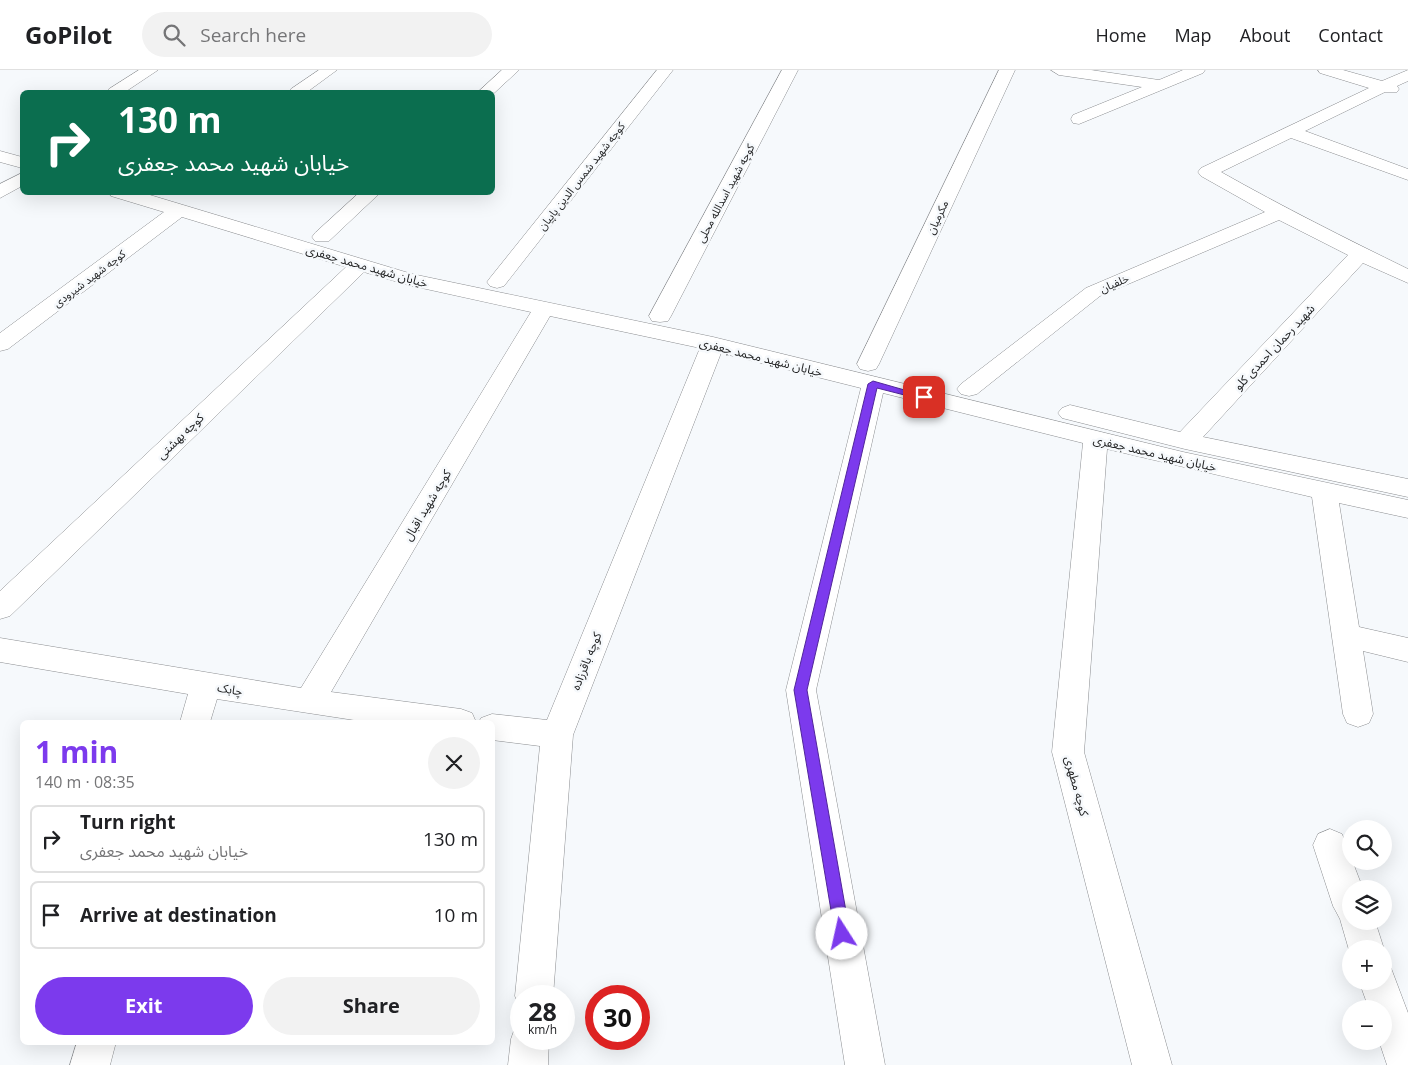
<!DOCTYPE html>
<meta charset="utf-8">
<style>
:root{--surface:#fff;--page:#f2f2f2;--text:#202124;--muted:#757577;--line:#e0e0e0;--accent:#7c3aed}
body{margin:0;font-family:"Open Sans","Noto Sans Arabic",sans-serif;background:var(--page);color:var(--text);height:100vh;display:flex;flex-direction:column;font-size:19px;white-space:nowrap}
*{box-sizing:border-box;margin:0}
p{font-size:16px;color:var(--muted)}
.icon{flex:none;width:28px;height:28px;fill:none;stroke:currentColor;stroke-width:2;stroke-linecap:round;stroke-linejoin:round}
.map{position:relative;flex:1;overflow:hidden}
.details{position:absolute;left:20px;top:650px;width:475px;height:325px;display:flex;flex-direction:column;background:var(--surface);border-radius:8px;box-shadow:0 5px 20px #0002}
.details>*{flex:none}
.guide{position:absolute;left:20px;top:20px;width:475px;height:105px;border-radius:8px;box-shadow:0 5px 20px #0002;background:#0b6e4f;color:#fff;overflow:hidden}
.tools{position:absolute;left:1342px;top:750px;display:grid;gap:10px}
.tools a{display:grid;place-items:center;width:50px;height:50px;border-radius:50%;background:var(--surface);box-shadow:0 5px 20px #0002;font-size:25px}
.speed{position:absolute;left:510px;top:915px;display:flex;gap:10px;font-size:25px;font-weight:700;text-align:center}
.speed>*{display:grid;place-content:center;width:65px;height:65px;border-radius:50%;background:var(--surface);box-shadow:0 5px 20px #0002;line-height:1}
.speed small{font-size:12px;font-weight:400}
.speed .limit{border:8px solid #d22;background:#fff;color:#111}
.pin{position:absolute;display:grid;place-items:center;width:42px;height:42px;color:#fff;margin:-21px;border-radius:10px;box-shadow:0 2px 8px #0006}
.me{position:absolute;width:55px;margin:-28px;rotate:350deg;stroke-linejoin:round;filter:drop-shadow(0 0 4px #0008)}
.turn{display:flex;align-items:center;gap:18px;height:105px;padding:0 15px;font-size:22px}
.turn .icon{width:65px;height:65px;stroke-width:2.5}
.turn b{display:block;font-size:35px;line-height:42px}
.round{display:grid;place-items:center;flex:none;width:52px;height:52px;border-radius:26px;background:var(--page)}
.headline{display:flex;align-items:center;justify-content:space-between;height:85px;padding:0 15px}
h1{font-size:30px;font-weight:700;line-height:38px;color:var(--accent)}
.cta{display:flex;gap:10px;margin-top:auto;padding:10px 15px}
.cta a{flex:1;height:58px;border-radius:30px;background:var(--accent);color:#fff;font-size:20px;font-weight:700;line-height:58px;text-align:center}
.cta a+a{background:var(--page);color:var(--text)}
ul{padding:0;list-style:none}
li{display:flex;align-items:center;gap:15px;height:68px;margin:0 10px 8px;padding:0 5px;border:2px solid var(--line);border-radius:8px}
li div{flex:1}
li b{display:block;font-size:19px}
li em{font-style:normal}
header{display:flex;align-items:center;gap:30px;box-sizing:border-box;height:70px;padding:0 25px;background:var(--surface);border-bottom:1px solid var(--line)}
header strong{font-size:24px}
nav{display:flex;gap:28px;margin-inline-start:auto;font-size:18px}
.search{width:350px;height:45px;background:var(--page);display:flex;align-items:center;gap:12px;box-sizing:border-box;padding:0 18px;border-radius:28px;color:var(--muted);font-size:19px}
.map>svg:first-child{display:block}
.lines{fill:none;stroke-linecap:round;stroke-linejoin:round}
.minor-casing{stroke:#8b8d90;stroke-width:1}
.minor{fill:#fff;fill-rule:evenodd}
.route{fill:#7c3aed;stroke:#51269a}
.labels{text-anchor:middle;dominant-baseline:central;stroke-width:5;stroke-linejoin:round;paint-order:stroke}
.far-street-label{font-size:11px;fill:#222324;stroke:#f6f9fc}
.street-label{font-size:12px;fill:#222324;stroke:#f6f9fc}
</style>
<header>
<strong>GoPilot</strong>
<div class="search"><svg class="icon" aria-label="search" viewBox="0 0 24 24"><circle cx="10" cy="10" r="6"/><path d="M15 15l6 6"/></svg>Search here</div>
<nav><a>Home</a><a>Map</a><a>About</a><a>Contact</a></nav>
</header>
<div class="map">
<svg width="1408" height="995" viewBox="0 0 1408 995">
<rect width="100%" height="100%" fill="#f6f9fc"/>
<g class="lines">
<g class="minor-casing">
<g id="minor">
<polygon points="139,0 158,0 125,22 107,22 109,19"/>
<polygon points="319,0 337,0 307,22 289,22 291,19"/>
<polygon points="502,0 519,0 492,25 492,22 478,22"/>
<polygon points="657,0 673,0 504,216 497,218 490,216 487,212 490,208"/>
<polygon points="782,0 798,0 671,246 668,251 660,252 652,251 649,246"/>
<polygon points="999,0 1015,0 879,294 876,299 868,301 860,299 857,294"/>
<polygon points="1051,0 1091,0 1159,10 1183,0 1205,0 1203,3 1079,54 1073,53 1071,49 1073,45 1142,17 1059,5"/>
<path d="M1318,0H1343L1382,11L1408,0V11L1397,16L1399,19L1397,22H1385L1305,61L1408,99V110L1291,68L1221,102C1283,137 1345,168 1408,199V213L1363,193L1203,367L1408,409V427L1185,379L1062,348L1058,343L1062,338L1070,335L1180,362L1348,185L1279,150L1100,226L977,324L969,326L961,324L957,319L961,314L1086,218L1265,142L1201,106L1198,102L1201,98L1369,18L1320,3Z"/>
<polygon points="0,81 22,87 22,98 0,92"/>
<polygon points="22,103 22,116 0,128 0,114"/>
<polygon points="109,122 140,122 412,204 713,267 1183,382 1408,430 1408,448 1339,433 1359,557 1408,568 1408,592 1363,581 1373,644 1369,653 1358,657 1347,653 1343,644 1312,427 1107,379 1084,682 1172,995 1132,995 1052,682 1083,373 883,323 816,620 885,995 845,995 786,620 861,318 721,283 573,665 553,926 521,926 521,940 515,926 540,676 492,670 492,652 479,652 481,648 492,644 547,650 700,278 550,246 331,622 461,639 472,643 476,652 367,652 217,629 210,652 180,652 188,624 0,592 0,568 301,618 531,242 408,215 364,202 10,546 0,549 0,521 346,197 182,147 8,279 0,281 0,263 164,142 111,126"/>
<polygon points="360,122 381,122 329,171 315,171 312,167 315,163"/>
<polygon points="1330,759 1342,764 1363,819 1351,819 1351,851 1375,851 1384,879 1384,880 1351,879 1351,887 1340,849 1333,836 1313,775 1318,764"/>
<polygon points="1384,895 1391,898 1408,943 1408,995 1387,995 1379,971 1384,971 1384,939 1369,939 1359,911 1384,911"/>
<polygon points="521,953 521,969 549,969 548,995 508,995 511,969 516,955"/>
<polygon points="77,972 116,972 110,995 70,995"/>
</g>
</g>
<use href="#minor" class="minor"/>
</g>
<polygon class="route" points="873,311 929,327 924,330 877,318 807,620 850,864 848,869 842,871 837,869 835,864 794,620 868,314"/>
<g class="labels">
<g class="far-street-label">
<text transform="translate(581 106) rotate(-52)">کوچه شهید شمس الدین پاپیان</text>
<text transform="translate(725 123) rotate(-62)">کوچه شهید اسدالله محلی</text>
<text transform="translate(937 147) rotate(-65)">مکرمیان</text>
<text transform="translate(89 208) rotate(-37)">کوچه شهید شیرودی</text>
<text transform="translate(1114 213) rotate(-23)">خلفیان</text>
</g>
<g class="street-label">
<text transform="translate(367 196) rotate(16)">خیابان شهید محمد جعفری</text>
<text transform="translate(1274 277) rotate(-47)">شهید رحمان احمدی کلو</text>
<text transform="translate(761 287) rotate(14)">خیابان شهید محمد جعفری</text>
<text transform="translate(180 366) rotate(-44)">کوچه بهشتی</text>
<text transform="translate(1155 383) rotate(13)">خیابان شهید محمد جعفری</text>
<text transform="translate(427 435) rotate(-59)">کوچه شهید اقبال</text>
<text transform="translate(586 591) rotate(-68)">کوچه باقرزاده</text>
<text transform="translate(230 619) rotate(10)">چابک</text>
<text transform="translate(1077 716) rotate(75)">کوچه مطهری</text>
</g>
</g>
</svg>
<div class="tools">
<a><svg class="icon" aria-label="search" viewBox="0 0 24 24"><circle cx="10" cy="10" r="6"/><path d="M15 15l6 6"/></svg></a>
<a><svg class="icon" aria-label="layers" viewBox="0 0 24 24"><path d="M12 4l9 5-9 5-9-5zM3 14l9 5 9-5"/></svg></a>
<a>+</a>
<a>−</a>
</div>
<div class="speed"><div>28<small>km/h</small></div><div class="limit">30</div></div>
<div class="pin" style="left:924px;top:327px;background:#d93025"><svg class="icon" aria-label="arrive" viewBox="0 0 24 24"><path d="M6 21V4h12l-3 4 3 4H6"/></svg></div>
<svg class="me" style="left:842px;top:864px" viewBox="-20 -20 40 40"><circle r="19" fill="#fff"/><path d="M0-13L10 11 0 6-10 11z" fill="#7c3aed"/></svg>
<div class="guide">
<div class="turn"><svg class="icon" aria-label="right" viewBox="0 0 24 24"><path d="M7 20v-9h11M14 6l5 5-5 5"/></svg><div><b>130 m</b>خیابان شهید محمد جعفری</div></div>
</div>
<section class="details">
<div class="headline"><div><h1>1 min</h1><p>140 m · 08:35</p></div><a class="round"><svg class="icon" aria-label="close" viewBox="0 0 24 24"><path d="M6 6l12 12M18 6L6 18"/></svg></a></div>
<ul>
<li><svg class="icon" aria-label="right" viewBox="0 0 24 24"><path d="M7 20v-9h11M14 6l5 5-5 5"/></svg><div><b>Turn right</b><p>خیابان شهید محمد جعفری</p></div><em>130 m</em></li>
<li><svg class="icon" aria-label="arrive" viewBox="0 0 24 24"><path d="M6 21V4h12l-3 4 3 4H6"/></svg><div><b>Arrive at destination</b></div><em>10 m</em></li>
</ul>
<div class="cta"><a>Exit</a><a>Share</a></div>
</section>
</div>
